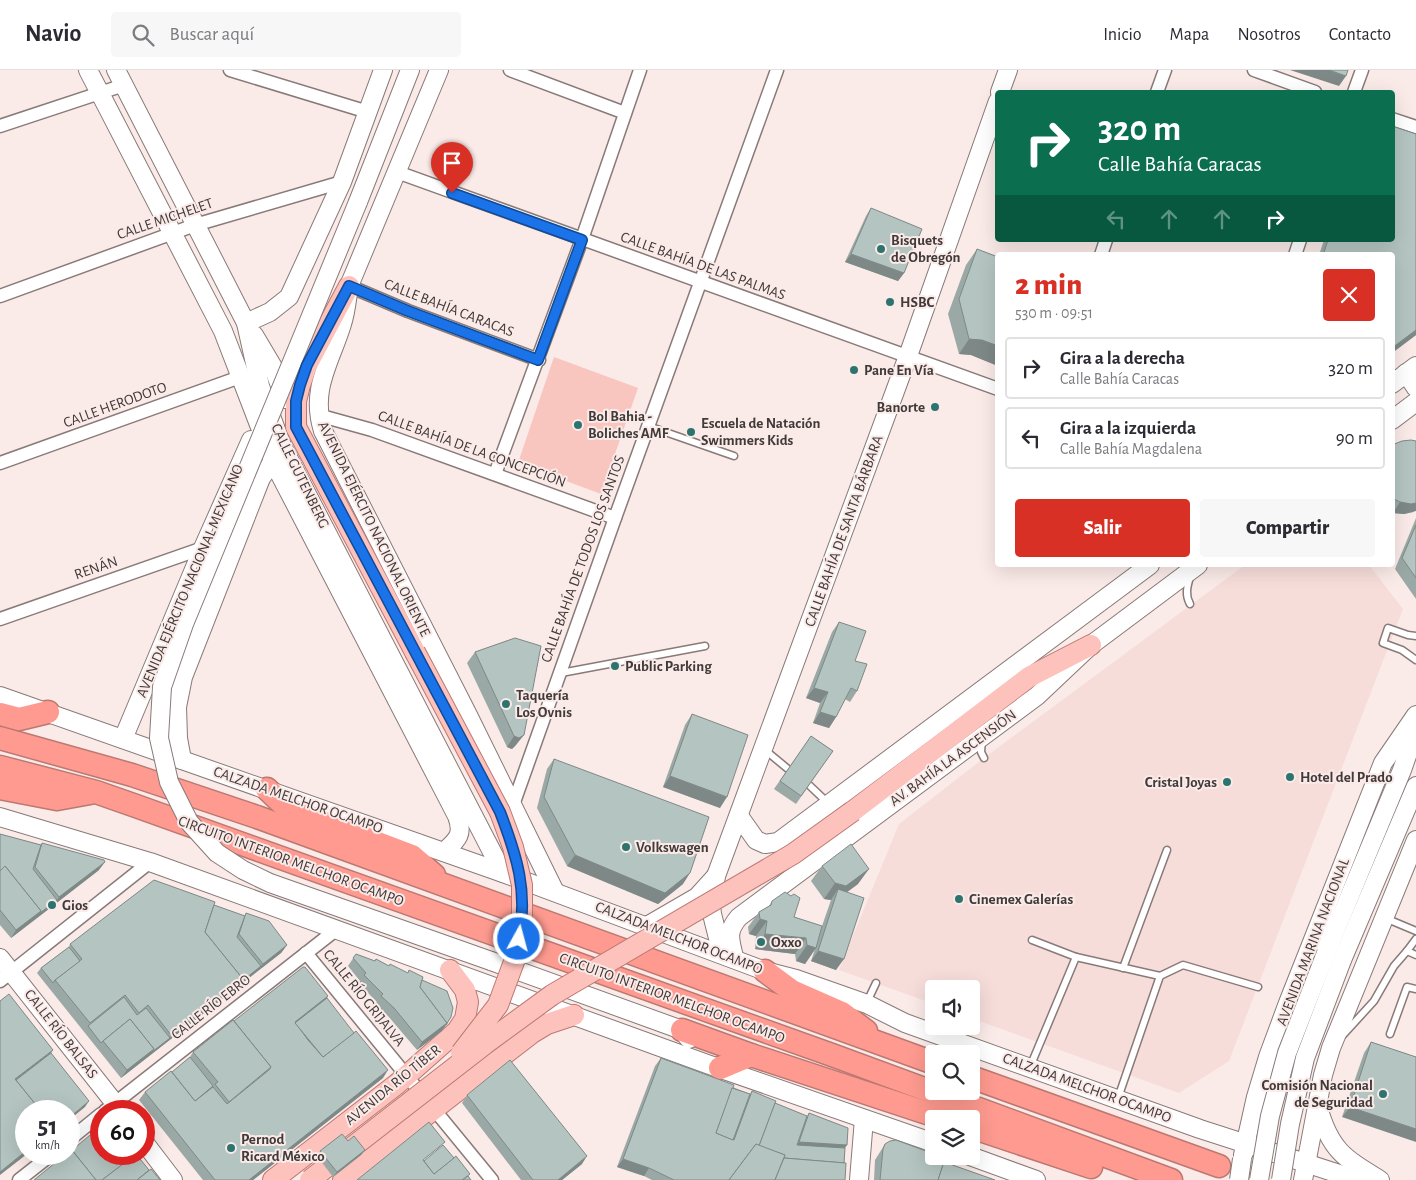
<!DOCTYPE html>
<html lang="es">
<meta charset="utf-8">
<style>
:root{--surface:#fff;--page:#f7f7f7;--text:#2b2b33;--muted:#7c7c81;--line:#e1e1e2;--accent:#d93025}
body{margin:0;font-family:"Alegreya Sans",sans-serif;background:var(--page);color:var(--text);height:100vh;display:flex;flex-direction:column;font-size:19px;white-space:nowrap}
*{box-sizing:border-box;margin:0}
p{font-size:16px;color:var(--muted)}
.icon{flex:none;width:28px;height:28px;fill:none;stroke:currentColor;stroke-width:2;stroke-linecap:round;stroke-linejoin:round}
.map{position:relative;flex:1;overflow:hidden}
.details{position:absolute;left:995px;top:182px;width:400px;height:315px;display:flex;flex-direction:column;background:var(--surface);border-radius:5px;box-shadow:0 5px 20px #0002}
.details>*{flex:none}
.banner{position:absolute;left:995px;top:20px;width:400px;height:152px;border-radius:5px;box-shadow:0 5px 20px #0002;background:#0b6e4f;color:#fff;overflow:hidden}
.fabs{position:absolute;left:925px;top:910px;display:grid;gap:10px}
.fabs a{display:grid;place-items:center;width:55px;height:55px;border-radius:5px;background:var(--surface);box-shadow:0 5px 20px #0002;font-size:25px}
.speed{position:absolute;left:15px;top:1030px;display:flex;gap:10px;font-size:25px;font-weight:700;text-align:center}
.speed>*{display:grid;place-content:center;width:65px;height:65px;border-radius:50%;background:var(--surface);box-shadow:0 5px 20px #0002;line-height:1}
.speed small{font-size:12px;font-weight:400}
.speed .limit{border:8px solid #d22;background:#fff;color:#111}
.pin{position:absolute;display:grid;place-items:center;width:42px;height:42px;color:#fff;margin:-51px -21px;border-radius:50% 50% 50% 0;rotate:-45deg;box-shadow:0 0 5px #0007}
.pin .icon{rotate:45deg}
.me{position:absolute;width:55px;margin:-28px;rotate:7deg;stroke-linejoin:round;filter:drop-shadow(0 0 4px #0008)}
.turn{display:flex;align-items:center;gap:18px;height:105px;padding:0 20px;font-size:22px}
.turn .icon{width:65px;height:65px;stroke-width:2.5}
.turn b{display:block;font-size:35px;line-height:42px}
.lanes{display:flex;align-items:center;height:48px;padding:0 20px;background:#0003;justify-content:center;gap:25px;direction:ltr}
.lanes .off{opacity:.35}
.round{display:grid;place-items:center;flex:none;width:52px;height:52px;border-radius:5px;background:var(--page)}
.summary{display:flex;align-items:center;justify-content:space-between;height:85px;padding:0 20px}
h1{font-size:30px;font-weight:800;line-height:38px;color:var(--accent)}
.cta{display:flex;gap:10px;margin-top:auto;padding:10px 20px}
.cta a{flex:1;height:58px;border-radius:5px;background:var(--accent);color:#fff;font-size:20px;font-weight:800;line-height:58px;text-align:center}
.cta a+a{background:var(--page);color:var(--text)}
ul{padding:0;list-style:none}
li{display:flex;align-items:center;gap:15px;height:62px;margin:0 10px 8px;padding:0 10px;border:2px solid var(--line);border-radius:5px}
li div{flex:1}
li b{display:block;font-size:19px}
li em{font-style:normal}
header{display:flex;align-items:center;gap:30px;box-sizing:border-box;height:70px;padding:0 25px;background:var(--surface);border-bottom:1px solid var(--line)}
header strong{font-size:24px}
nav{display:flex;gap:28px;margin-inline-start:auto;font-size:18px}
.search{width:350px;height:45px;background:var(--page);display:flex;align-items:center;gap:12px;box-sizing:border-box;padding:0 18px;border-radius:5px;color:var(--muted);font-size:19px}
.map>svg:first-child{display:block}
.built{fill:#f6ddda}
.green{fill:#f8c5bf}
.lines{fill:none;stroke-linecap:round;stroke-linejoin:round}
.lane-casing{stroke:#887a78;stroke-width:9}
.street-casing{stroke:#887a78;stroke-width:15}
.secondary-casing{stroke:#887a78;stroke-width:20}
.primary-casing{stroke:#bc7871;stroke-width:22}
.highway-casing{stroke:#bc7871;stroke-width:25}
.lane{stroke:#fff;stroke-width:6}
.street{stroke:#fff;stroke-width:12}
.secondary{stroke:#fff;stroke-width:18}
.primary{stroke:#fec2bc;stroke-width:20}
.highway{stroke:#fe9a8f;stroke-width:22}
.secondary-bridge-casing{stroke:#887a78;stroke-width:20;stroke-linecap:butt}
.primary-bridge-casing{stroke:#bc7871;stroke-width:22;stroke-linecap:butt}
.secondary-bridge{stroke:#fff;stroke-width:18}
.primary-bridge{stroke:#fec2bc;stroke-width:20}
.wall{fill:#9ba9a6}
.shaded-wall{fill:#7e8987}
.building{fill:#b4c4c1;stroke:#7e8987}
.route-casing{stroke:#114b97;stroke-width:12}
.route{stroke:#1a73e8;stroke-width:9}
.poi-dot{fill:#2c746d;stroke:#faeae8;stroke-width:2}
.labels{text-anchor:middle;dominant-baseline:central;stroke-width:4;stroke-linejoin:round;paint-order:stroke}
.street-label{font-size:15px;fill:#403a39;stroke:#faeae8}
.poi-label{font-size:15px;font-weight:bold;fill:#403a39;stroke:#faeae8;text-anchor:start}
</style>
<header>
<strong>Navio</strong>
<div class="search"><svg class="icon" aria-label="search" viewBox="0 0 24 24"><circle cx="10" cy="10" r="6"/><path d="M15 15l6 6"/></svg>Buscar aquí</div>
<nav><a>Inicio</a><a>Mapa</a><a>Nosotros</a><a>Contacto</a></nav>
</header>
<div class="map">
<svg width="1416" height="1110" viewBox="0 0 1416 1110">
<rect width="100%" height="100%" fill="#faeae8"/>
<polygon class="built" points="1245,495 1369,495 1403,539 1229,991 1179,1023 971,948 971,919 934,919 934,934 839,900 899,754 984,688"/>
<polygon class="green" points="554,287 638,318 601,424 518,393"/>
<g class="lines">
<g class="lane-casing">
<g id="lane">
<polyline points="648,356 734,386"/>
<path d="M1190,534C1185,525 1187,517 1190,507"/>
<polyline points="1416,566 1408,565 1388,558 1383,573 1402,580 1416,590"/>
<polyline points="561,603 705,576"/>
<polyline points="982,670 981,682 984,688"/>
<polyline points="765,680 788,699"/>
<polyline points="809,715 828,733"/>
<polyline points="1385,848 1416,861"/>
<polyline points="1416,869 1407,881 1416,885"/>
<polyline points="1032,870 1076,887 1160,906"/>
<polyline points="1123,898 1167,780"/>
<polyline points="867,932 876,913"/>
<polyline points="1390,964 1407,917 1416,919"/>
<polyline points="1343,965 1374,931 1394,896 1407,881"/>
<polyline points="1030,997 1076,887"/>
<polyline points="1118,1028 1160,906 1183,895 1258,917"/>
</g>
</g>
<g class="street-casing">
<g id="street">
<polyline points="230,0 368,42"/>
<polyline points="510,0 625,43"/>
<polyline points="1254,0 1315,22"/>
<polyline points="1157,22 1165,0"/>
<polyline points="1354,22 1362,0"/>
<polyline points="1392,49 1416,57"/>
<polyline points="0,56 124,15"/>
<polyline points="397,102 998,319"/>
<polyline points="1101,185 1106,170"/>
<polyline points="1295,185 1300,170"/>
<polyline points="349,216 408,241 539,290"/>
<polyline points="0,226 195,155 342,112"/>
<polyline points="318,345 372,360 615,448"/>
<polyline points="0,393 240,307"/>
<polyline points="495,404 582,169 640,0"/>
<polyline points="0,549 203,478"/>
<polyline points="513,735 615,448 777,0"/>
<polyline points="306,883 492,1110"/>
<polyline points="0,911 150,792"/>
<polyline points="105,1041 337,859"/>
<polyline points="69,1070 101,1044"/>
<polyline points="19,1110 52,1084"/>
</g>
</g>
<g class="secondary-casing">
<g id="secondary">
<path d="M88,0L223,261L273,391L457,746C464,765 457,770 444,782"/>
<polyline points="116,0 246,253 260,316 282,376 503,803"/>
<path d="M439,0L349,216C347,229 346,242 342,254C330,293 310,319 323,361L467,643L555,822"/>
<polyline points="1000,22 1008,0"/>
<polyline points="358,132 410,0"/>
<polyline points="246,253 270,242 289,227 342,112 383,0"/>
<polyline points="254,265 273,297 285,329"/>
<polyline points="1406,303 1416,318"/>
<polyline points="1392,314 1416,296"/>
<polyline points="1392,350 1416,332"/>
<polyline points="0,626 503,803 765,901 796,909 867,934 905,953 1200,1059 1358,1110"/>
<polyline points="123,669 203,478 251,370"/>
<polyline points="182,690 178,668 177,637 183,607 261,408 273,391"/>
<polyline points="739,746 756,770 765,774 778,772 1150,495"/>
<polyline points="0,747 150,792 707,994 934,1073"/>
<polyline points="647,856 697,827 716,806"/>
<polyline points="1326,883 1402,700 1416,660"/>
<polyline points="722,884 712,844 711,835 716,806 908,286 998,31"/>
<path d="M734,887C730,869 726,862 739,847L1037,626L1091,575L1198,495"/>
<polyline points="0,888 121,1041"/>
<polyline points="1342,890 1416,716"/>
<polyline points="491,891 682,960 689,969"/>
<path d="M1318,1037C1330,1080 1344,1088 1380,1110"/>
<polyline points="144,1072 173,1110"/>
<polyline points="1243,1085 1256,1027 1268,987 1288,933 1383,693 1416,645"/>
<polyline points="970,1086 1036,1110"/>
<polyline points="859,1110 864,1049"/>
<polyline points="1303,1110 1323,1005 1331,978 1416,770"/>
</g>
</g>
<g class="primary-casing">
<g id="primary">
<polyline points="349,216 307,295 300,315 296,331 296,357 415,582"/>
<polyline points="853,741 1029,607 1091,575"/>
<polyline points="273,1110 397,1014 457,961 465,949 468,932 465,920 450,900"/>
<polyline points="343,1110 532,963 547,954 574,945"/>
</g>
</g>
<g class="highway-casing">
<g id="highway">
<polyline points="0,644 19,649 48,642"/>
<polyline points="0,668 132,705 257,747 934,993"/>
<polyline points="0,697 96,722 136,736 832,985 1171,1110"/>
<polyline points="0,718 57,729 90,723"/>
<polyline points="267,719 288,739 412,786 434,805"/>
<polyline points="765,901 792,921 842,943 866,961"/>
<polyline points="682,960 751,985"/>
<polyline points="720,998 751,985 945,1049"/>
<polyline points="971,1007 1219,1096"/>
<polyline points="971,1057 1091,1097"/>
</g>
</g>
<use href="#lane" class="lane"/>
<use href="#street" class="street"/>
<use href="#secondary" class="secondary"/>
<use href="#primary" class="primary"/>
<use href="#highway" class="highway"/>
<g class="secondary-bridge-casing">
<g id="secondary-bridge">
<polyline points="358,132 184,554 162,617 159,668 169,712 189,752 217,783 243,800 270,813 491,891"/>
<polyline points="1239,1110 1242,1089"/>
<polyline points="1259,1110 1270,1046 1287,983 1326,883"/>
<polyline points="1281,1110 1290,1054 1305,988 1342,890"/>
</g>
</g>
<g class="primary-bridge-casing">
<g id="primary-bridge">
<polyline points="415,582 500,742 513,777 522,815 522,854 515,889 498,935 461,983"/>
<polyline points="310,1110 485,974 552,925 793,784 853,741"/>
</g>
</g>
<use href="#secondary-bridge" class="secondary-bridge"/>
<use href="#primary-bridge" class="primary-bridge"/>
</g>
<g class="wall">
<polygon points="1416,64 1416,265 1392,283 1392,185 1319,185 1324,170 1392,170"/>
<polygon points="871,138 904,203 898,211 845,192 866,146"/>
<polygon points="977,179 998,187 998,296 971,285 959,284 948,244 966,195"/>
<polygon points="1392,375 1414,442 1404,444 1392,443"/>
<polygon points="1416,448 1416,529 1395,499"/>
<polygon points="839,552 855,591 857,621 850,632 845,629 836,647 829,658 813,653 820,633 806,628 832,562"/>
<polygon points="515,568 516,675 512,679 507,677 467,593 475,582"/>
<polygon points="692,644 720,738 663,717 685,655"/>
<polygon points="811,666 833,681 796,734 774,719"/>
<polygon points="554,689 683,814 658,834 567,796 537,738 547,699"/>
<polygon points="0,764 41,775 42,773 99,800 11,868 0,855"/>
<polygon points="822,796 858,814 847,822 836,900 811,891 815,879 805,894 796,891 795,884 755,879 756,866 749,864 748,857 759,842 769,836 772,831 794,847 822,856 831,830 824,829 811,811"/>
<polygon points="214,835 245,846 246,843 287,875 281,883 121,1008 37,903 41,898 69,877 70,874"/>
<polygon points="356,884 375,891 376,889 389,896 422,910 451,947 442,961 417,980 388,946 375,934 377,932 358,913 360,911 348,896"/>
<polygon points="328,926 327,928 383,1008 253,1110 203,1110 139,1030 145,1022 172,1002 190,987 193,982 234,951"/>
<polygon points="1371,972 1416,987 1342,1047 1364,983"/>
<polygon points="661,988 750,1024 752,1021 775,1033 807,1046 809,1043 847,1075 845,1078 844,1093 845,1110 652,1110 644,1106 617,1097 655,996"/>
<polygon points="467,1025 582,1094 562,1110 521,1110 462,1033"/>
<polygon points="348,1071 361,1085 333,1107 317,1086 320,1081"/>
<polygon points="885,1074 944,1092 995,1110 874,1110 875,1090"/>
</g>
<g class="shaded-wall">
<polygon points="1290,0 1329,0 1346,6 1339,16"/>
<polygon points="851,184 904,203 898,211 845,192"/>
<polygon points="1416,260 1416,265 1392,283 1392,278"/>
<polygon points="969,269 982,270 998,276 998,296 971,285 959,284"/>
<polygon points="1400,432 1416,433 1416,441 1404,444 1393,443"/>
<polygon points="814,618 828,622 820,633 806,628"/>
<polygon points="820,642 836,647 829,658 813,653"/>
<polygon points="524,665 516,675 512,679 507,677 514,666"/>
<polygon points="670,706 727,727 720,738 663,717"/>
<polygon points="575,785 690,803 683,814 658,834 567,796"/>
<polygon points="105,792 99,800 54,835 59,827"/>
<polygon points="869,799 858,814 835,831 838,819 831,830 824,829 835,813"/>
<polygon points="57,830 54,835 11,868 16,860 41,841"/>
<polygon points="760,849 767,851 756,866 749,864"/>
<polygon points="765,864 806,868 795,884 755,879"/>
<polygon points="287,875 281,883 121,1008 127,1000 154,979 170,968 171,965 243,909 261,896 263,894"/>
<polygon points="807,875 816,878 805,894 796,891"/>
<polygon points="818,881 844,889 836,900 811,891"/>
<polygon points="328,926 323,934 294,956 295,952"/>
<polygon points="451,947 442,961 417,980 422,972"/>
<polygon points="53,980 48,988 15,1013 15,1009"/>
<polygon points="388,1000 383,1008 253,1110 249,1110"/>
<polygon points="89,1031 85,1037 69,1050 69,1048"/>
<polygon points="1350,1037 1416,1059 1416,1072 1342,1047"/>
<polygon points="799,1072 847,1075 841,1083 793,1080"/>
<polygon points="365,1080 361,1085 333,1107 337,1102"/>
<polygon points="26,1081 26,1084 27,1084 0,1105 0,1102"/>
<polygon points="587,1086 582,1094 562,1110 558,1110"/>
<polygon points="623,1089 649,1098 644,1106 617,1097"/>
</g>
<g class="building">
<polygon points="1329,0 1348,0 1346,6"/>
<polygon points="1392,56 1416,64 1416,260 1392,278 1392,185 1323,185 1328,170 1392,170"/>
<polygon points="871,138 922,159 904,203 851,184"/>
<polygon points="977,179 998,187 998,276 982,270 969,269 959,229"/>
<polygon points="1411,370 1416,371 1416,433 1411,434 1400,432 1392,428 1392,375 1402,371"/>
<polygon points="1416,455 1416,508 1402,488"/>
<polygon points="839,552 866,561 855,591 867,594 857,621 851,618 836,647 820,642 828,622 814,618"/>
<polygon points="515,568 541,576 524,665 519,668 514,666 475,582"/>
<polygon points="692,644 748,665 727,727 670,706"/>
<polygon points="811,666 833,681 801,726 780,711"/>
<polygon points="554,689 709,747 690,803 665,823 575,785 544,727"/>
<polygon points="0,764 41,775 33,799 57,830 40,843 41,841 5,796 0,801"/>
<polygon points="42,773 104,790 105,792 59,827 35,797"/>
<polygon points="851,774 869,799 846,816 835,813 822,796"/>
<polygon points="5,796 41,841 16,860 0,840 0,801"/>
<polygon points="154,810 215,832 205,862 243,909 171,965 148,935 139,943 125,925 90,953 55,910 82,889 70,874"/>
<polygon points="838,819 864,828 844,889 818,881"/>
<polygon points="785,822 791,826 794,824 800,828 794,847 822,856 816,878 807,875 806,868 765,864 767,851 760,849 759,842 771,835 772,831"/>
<polygon points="214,835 245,846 237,867 261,896 241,912 243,909 205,862"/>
<polygon points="246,843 269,851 287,875 263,894 239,864"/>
<polygon points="69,877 80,891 55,910 53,913 41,898"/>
<polygon points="356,884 375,891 376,889 389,896 390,894 408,903 409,900 423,907 420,917 447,953 422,972 394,938 381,926 383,924 364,905 366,903 353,888"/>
<polygon points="303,897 305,897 328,926 295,952 308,970 323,987 356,961 388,1000 249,1110 215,1110 145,1022 171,1001 195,1031 213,1017 227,1034 269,1000 271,997 234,951"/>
<polygon points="422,910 447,921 453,938 451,947 446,955 447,953 420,917"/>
<polygon points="9,924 53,980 15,1009 41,1041 26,1041 26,1081 0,1102 0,931"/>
<polygon points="124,927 137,945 146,938 170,968 152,982 154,979 130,949 103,971 101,973 88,956"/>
<polygon points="327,928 354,963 323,987 295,953"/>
<polygon points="130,949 154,979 127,1000 103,971"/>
<polygon points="233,950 271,997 229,1032 215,1014 218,1012 193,982"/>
<polygon points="1371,972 1416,987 1416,1059 1350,1037"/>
<polygon points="51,983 89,1031 69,1048 69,1041 41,1041 16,1010"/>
<polygon points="190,987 213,1016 195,1031 172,1002"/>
<polygon points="661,988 734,1015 716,1063 734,1070 752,1021 776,1031 759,1076 756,1074 729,1110 674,1110 649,1098 623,1089"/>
<polygon points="510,990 587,1086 558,1110 533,1110 467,1025"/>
<polygon points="732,1018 750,1024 733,1070 716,1063"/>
<polygon points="775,1033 807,1046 797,1075 845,1078 844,1093 784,1088 785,1085 759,1076"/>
<polygon points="809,1043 848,1058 847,1075 799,1072"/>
<polygon points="429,1052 445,1072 423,1090 434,1104 456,1086 470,1104 462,1110 357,1110"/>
<polygon points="101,1056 101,1084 132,1084 134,1086 102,1110 96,1110 72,1080"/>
<polygon points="342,1064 348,1071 354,1066 365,1080 337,1102 320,1081"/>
<polygon points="896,1070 934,1084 934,1086 939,1086 945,1089 938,1110 880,1110 883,1079 885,1074 890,1071"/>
<polygon points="756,1074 785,1085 775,1110 729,1110"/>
<polygon points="443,1075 454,1088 434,1104 424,1091"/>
<polygon points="71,1079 96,1110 34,1110 66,1084 69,1084 69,1082"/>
<polygon points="136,1084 149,1100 137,1110 102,1110"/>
<polygon points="784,1088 846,1093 845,1110 775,1110"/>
<polygon points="944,1092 995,1110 938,1110"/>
<polygon points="151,1099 160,1110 137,1110"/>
<polygon points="468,1106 471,1110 463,1110"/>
</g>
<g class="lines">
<g class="route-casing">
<path id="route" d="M452,123L582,170L538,290L408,241L349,216L307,295L300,315L296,331V357L500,742C517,786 528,821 519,869"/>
</g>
<use href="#route" class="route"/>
</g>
<g class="poi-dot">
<circle cx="881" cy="179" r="5"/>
<circle cx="890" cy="232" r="5"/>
<circle cx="854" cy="300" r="5"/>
<circle cx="935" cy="337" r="5"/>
<circle cx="578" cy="355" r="5"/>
<circle cx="691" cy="362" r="5"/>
<circle cx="615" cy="596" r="5"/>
<circle cx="506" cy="634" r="5"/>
<circle cx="1290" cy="707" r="5"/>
<circle cx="1227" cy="712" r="5"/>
<circle cx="626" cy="777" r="5"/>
<circle cx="959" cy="829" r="5"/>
<circle cx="52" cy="835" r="5"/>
<circle cx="761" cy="872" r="5"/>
<circle cx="1383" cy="1024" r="5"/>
<circle cx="231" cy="1078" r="5"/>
</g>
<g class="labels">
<g class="street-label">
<text transform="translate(165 149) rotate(-19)">CALLE MICHELET</text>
<text transform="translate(703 196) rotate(20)">CALLE BAHÍA DE LAS PALMAS</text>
<text transform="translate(449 238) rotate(21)">CALLE BAHÍA CARACAS</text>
<text transform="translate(115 335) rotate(-20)">CALLE HERODOTO</text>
<text transform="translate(472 379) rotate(20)">CALLE BAHÍA DE LA CONCEPCIÓN</text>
<text transform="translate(300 406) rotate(64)">CALLE GUTENBERG</text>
<text transform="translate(374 459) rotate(64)">AVENIDA EJÉRCITO NACIONAL ORIENTE</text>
<text transform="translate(844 461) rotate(-70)">CALLE BAHÍA DE SANTA BÁRBARA</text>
<text transform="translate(583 489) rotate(-70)">CALLE BAHÍA DE TODOS LOS SANTOS</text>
<text transform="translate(96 498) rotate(-19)">RENÁN</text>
<text transform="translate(190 511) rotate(-67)">AVENIDA EJÉRCITO NACIONAL MEXICANO</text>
<text transform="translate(953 688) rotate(-36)">AV. BAHÍA LA ASCENSIÓN</text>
<text transform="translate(298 730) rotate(19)">CALZADA MELCHOR OCAMPO</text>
<text transform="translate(291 791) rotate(20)">CIRCUITO INTERIOR MELCHOR OCAMPO</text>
<text transform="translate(679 868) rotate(21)">CALZADA MELCHOR OCAMPO</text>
<text transform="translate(1313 872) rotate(-69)">AVENIDA MARINA NACIONAL</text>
<text transform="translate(364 928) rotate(51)">CALLE RÍO GRIJALVA</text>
<text transform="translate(672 928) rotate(20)">CIRCUITO INTERIOR MELCHOR OCAMPO</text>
<text transform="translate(211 937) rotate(-38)">CALLE RÍO EBRO</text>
<text transform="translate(61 964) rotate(52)">CALLE RÍO BALSAS</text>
<text transform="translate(393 1015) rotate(-39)">AVENIDA RÍO TÍBER</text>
<text transform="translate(1087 1018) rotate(20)">CALZADA MELCHOR OCAMPO</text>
</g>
<g class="poi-label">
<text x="891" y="170">Bisquets<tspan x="891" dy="17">de Obregón</tspan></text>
<text x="900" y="232">HSBC</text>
<text x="864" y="300">Pane En Vía</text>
<text x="925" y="337" text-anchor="end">Banorte</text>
<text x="588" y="346">Bol Bahia -<tspan x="588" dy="17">Boliches AMF</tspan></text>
<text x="701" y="353">Escuela de Natación<tspan x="701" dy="17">Swimmers Kids</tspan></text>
<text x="625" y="596">Public Parking</text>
<text x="516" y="625">Taquería<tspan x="516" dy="17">Los Ovnis</tspan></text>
<text x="1300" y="707">Hotel del Prado</text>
<text x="1217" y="712" text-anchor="end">Cristal Joyas</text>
<text x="636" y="777">Volkswagen</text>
<text x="969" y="829">Cinemex Galerías</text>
<text x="62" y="835">Gios</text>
<text x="771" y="872">Oxxo</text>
<text x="1373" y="1015" text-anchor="end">Comisión Nacional<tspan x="1373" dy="17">de Seguridad</tspan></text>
<text x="241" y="1069">Pernod<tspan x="241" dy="17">Ricard México</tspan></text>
</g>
</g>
</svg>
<div class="fabs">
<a><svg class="icon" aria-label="sound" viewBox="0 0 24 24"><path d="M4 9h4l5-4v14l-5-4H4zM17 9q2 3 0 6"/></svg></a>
<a><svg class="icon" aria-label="search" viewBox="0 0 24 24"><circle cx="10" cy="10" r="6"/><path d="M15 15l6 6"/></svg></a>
<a><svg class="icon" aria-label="layers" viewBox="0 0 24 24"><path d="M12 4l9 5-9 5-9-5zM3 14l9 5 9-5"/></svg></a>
</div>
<div class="speed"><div>51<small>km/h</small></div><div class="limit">60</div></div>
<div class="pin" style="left:452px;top:123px;background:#d93025"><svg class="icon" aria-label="arrive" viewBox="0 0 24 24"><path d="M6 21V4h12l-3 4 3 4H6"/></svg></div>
<svg class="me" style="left:519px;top:869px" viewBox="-20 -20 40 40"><circle r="17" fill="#1a73e8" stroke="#fff" stroke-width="3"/><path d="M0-11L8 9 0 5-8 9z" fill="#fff"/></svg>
<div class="banner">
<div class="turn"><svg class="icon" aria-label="right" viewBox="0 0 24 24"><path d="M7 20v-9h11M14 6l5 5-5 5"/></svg><div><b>320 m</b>Calle Bahía Caracas</div></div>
<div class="lanes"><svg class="icon off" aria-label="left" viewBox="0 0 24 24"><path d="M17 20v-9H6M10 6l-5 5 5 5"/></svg><svg class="icon off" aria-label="ahead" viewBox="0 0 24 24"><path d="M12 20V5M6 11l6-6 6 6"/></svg><svg class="icon off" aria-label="ahead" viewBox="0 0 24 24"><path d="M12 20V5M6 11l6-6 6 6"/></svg><svg class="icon" aria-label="right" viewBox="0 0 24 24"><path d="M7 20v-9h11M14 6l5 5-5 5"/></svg></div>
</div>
<section class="details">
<div class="summary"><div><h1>2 min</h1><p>530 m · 09:51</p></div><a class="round" style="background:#d93025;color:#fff"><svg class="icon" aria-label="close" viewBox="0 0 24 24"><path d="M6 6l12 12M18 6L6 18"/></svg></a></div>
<ul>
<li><svg class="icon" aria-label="right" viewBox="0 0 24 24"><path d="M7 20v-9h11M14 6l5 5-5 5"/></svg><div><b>Gira a la derecha</b><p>Calle Bahía Caracas</p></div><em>320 m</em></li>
<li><svg class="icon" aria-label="left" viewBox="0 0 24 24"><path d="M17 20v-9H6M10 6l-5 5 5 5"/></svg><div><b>Gira a la izquierda</b><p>Calle Bahía Magdalena</p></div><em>90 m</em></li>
</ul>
<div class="cta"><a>Salir</a><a>Compartir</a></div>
</section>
</div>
